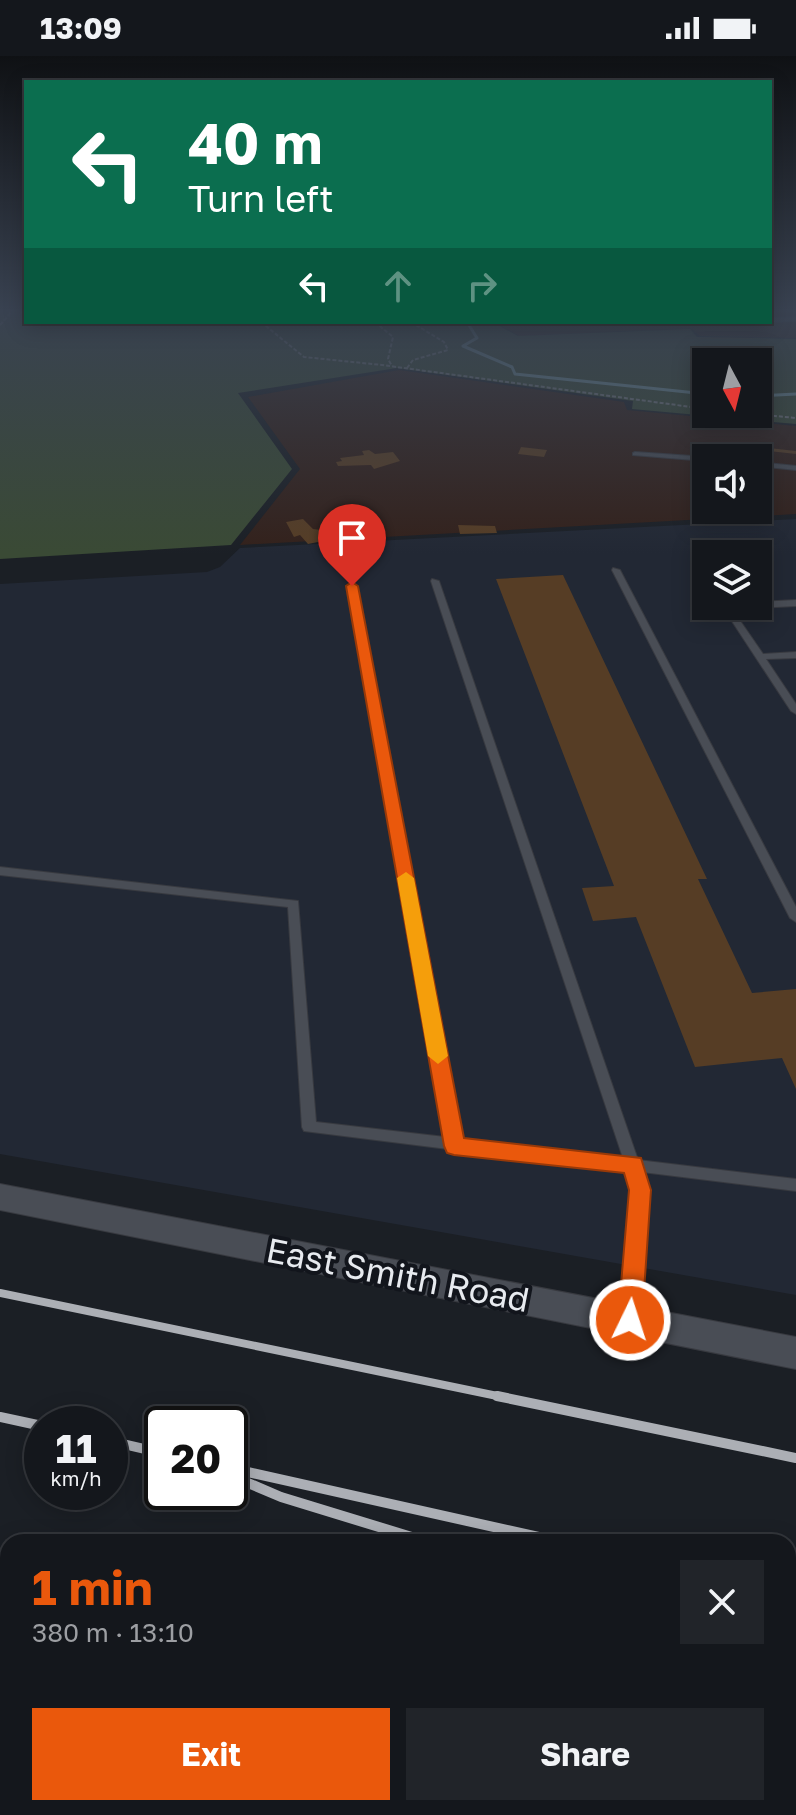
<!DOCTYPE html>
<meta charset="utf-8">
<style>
:root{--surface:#14171c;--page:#212429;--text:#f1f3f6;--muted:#9d9fa3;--line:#33363b;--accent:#ea580c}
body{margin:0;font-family:"Golos Text",sans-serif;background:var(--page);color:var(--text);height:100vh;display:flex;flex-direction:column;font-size:30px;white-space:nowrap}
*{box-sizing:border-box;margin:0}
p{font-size:26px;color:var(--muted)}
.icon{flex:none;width:44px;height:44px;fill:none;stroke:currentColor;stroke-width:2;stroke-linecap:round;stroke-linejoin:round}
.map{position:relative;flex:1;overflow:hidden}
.sheet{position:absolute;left:0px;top:1478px;width:796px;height:282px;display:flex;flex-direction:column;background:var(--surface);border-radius:24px 24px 0 0;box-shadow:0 4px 20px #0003,0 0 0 2px var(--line)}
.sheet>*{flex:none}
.top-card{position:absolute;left:24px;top:24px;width:748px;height:244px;border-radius:0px;box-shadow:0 4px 20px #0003,0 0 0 2px var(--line);background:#0b6e4f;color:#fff;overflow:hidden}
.needle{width:52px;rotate:173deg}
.tools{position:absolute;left:692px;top:292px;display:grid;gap:16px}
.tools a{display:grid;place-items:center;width:80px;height:80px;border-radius:0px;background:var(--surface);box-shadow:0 4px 20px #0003,0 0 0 2px var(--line);font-size:40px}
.speed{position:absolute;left:24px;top:1350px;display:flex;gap:16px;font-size:40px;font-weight:700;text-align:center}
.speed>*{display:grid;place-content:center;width:104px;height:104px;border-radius:50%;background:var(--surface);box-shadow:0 4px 20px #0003,0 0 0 2px var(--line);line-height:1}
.speed small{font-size:20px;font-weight:400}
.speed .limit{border:4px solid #111;border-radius:12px;background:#fff;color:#111}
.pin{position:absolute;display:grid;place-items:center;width:68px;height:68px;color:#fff;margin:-82px -34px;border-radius:50% 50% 50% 0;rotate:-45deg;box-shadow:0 0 8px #0007}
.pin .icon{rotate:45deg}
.me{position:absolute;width:88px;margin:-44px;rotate:4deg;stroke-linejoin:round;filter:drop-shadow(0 0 6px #0008)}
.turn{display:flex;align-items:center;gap:28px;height:168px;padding:0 32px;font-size:36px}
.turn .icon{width:104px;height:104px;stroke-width:2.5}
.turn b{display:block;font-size:56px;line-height:68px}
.lanes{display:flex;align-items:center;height:76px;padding:0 32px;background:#0003;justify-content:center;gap:40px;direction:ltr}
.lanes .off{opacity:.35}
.round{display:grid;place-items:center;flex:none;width:84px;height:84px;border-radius:0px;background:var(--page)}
.summary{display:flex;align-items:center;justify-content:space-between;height:136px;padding:0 32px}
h1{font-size:48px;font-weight:700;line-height:60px;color:var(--accent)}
.primary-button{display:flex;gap:16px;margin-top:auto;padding:16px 32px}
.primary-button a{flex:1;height:92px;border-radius:0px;background:var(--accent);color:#fff;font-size:32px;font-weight:700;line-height:92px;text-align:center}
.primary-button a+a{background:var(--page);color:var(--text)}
.status{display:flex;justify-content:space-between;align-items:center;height:56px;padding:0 40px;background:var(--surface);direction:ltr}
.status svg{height:22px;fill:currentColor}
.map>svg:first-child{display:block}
.built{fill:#222834;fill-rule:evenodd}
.industrial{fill:#33211b;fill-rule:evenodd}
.green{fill:#3a4a35;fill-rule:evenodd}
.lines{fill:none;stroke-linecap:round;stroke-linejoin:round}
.stream{stroke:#6f8e97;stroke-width:3}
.building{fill:#563d25}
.lane-casing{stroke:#383a40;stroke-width:2}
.secondary-casing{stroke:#383a40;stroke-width:2}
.path{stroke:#75797e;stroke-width:2;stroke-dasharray:4 2;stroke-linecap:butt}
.lane{fill:#494d55;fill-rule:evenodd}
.secondary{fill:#494d55;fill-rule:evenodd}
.rail-far1{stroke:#acafb5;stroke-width:8}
.rail{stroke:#acafb5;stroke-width:10}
.route{fill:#ea580c;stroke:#983908;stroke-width:2}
.slow{fill:#f59e0b}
.labels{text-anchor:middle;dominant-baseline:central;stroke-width:8;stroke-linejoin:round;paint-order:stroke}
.near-street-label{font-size:34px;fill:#e7eaef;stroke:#12151c}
</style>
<div class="status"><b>13:09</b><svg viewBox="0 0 49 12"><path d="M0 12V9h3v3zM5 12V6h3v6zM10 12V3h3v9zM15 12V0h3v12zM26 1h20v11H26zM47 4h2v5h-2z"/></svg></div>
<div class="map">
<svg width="796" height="1759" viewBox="0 0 796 1759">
<rect width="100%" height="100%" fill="#1b1f25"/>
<path class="built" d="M796,463V1239L0,1098V528L207,516L220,511L240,492ZM706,498H758V550H706Z"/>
<g class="industrial">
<polygon points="770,252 796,252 796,282 700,280 691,272 519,280 495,266 770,266"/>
<path d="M399,314L624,346L627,354L796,370V458L240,489L300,413L248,341ZM706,402H758V454H706Z"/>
</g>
<path class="green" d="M0,252H26V266H492L518,280L690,273L697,281L796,283V368L632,353L633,345L397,312L238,337L292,413L231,489L0,503ZM706,306H758V358H706Z"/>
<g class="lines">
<g class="stream">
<polyline points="467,266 477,282 463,290 512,311 515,318 706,338"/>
<polyline points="758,340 796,338"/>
</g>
</g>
<g class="building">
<polygon points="742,389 796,395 796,398 742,392"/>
<polygon points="521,391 547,394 544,401 518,398"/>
<polygon points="369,394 375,398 393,396 400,405 374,413 371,409 338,410 336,406 342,405 340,402 364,399 362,395"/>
<polygon points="303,463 313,473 331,475 338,482 308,488 300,479 294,481 286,466"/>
<polygon points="458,469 495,470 497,477 460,478"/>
<polygon points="563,519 707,823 698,823 752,937 796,933 796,1033 782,1002 695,1011 636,861 593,865 582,832 614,830 496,523"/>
</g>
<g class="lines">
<g class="lane-casing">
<g id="lane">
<polygon points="796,261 796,265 770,266 770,262"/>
<polygon points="671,266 722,266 719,268 674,268"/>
<polygon points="635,396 706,401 709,402 706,402 706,405 633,399 633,397"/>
<polygon points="758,406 796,410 796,414 758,410"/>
<polygon points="695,507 701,507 706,515 706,523 703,523 694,509"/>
<polygon points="613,512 620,514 796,851 796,866 790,862 612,514"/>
<polygon points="432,523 439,525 638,1104 796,1123 796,1135 642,1116 647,1134 638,1264 636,1269 630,1272 624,1269 622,1264 633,1134 627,1114 458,1094 454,1096 448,1093 304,1075 302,1071 288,851 0,819 0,811 298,845 316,1066 445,1081 348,530 355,528 460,1083 623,1102 431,525"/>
<polygon points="796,544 796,550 758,552 754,550 758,550 758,546"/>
<polygon points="722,550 750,550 746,553 732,553 763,598 796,596 796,602 766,603 796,648 796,658 791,655"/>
</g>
</g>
<g class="secondary-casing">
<polygon id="secondary" points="0,1128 796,1281 796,1313 0,1154"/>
</g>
<g class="path">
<polyline points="261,266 304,301 382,309 706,353"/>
<polyline points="375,266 393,281 388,303 392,310"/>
<polyline points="0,269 15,252"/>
<polyline points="407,312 413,304 448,294 444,286 411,266"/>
<polyline points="755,358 796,362"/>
</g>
<use href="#lane" class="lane"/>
<use href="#secondary" class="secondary"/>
<polyline class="rail-far1" points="0,1237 507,1342"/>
<g class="rail">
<polyline points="497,1340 796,1402"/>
<polyline points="0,1361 42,1370"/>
<polyline points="110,1385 162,1397"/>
<polyline points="230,1412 561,1486"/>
<polyline points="234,1421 281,1441 428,1486"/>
<polyline points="788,1537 796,1539"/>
<polyline points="788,1570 796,1572"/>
</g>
</g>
<linearGradient id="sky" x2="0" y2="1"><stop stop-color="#0f1114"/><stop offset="0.51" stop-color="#394251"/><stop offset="1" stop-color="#394251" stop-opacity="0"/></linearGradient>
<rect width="796" height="498" fill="url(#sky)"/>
<polygon class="route" points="352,526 358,530 464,1082 641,1102 651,1134 642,1264 639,1272 630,1275 622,1272 618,1264 629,1134 624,1117 454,1099 447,1097 444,1090 346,530"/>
<polygon class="slow" points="406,816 414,822 448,1000 438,1008 428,1000 397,822"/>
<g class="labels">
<g class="near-street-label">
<text transform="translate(398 1218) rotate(11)">East Smith Road</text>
</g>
</g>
</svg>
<div class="tools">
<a><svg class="needle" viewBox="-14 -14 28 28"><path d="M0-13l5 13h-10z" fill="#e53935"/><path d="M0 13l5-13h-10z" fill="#9d9fa3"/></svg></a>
<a><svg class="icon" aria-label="sound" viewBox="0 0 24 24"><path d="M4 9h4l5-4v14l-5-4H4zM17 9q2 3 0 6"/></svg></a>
<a><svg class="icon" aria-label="layers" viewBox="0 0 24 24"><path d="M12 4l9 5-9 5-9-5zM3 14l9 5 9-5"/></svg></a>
</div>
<div class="speed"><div>11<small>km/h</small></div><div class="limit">20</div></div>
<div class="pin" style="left:352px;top:530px;background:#d93025"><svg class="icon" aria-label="arrive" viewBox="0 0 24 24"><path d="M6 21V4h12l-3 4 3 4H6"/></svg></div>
<svg class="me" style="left:630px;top:1264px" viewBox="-20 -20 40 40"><circle r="17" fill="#ea580c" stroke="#fff" stroke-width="3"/><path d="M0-11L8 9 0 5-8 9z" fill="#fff"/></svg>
<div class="top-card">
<div class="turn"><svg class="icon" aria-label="left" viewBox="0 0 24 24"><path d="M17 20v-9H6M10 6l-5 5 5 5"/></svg><div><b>40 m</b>Turn left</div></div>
<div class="lanes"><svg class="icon" aria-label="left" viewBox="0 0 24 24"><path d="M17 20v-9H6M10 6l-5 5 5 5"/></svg><svg class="icon off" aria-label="ahead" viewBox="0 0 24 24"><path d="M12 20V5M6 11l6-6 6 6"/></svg><svg class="icon off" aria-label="right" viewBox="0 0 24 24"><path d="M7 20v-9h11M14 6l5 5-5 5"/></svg></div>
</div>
<section class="sheet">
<div class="summary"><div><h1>1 min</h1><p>380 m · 13:10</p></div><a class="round"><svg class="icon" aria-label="close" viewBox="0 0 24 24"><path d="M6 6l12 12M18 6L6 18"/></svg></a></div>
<div class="primary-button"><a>Exit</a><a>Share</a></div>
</section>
</div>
